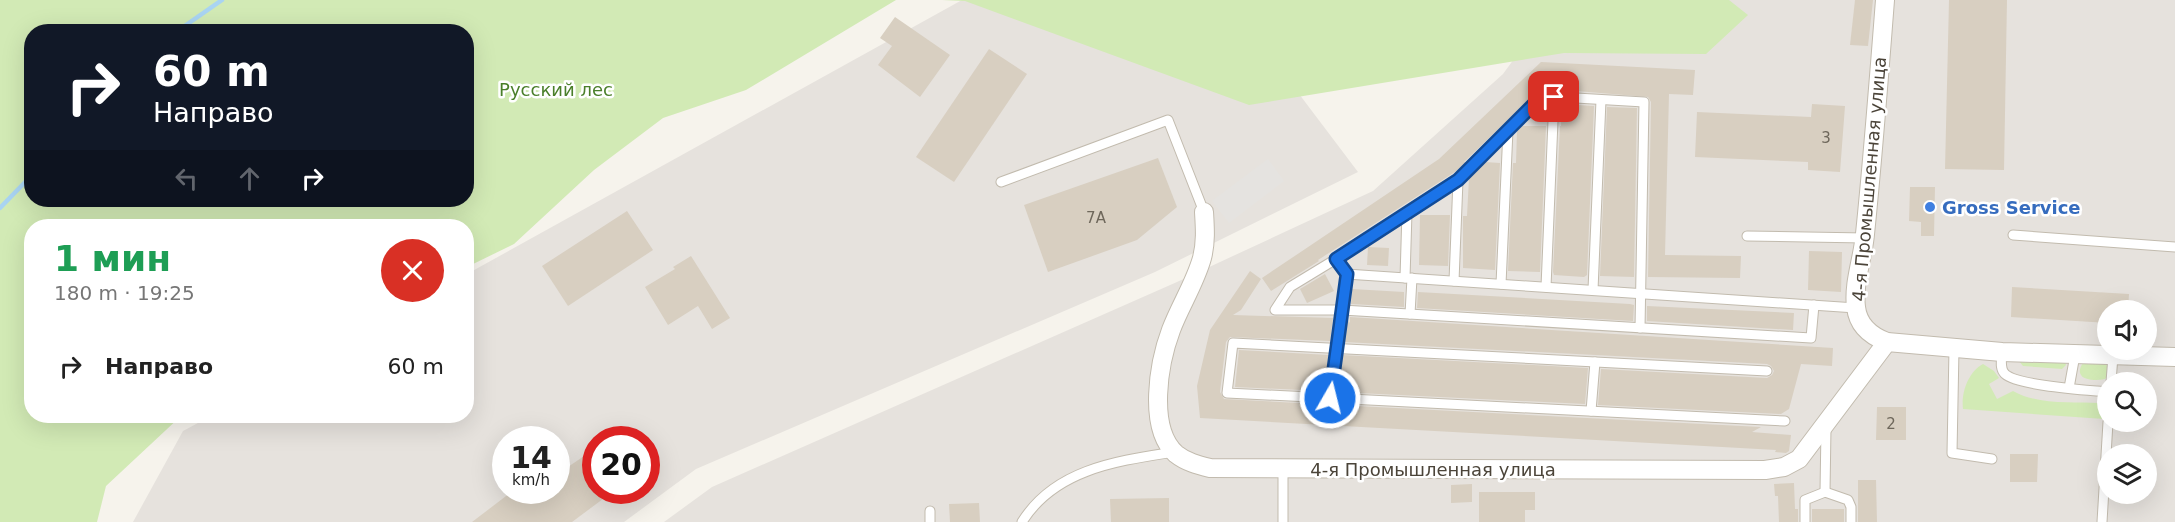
<!DOCTYPE html>
<html lang="ru">
<meta charset="utf-8">
<style>
:root{--surface:#fff;--page:#f6f6f6;--text:#222;--muted:#767676}
body{margin:0;font-family:"DejaVu Sans",sans-serif;background:var(--page);color:var(--text);height:100vh;display:flex;flex-direction:column;font-size:22px;white-space:nowrap}
*{box-sizing:border-box;margin:0}
p{font-size:20px;color:var(--muted)}
.icon{flex:none;width:33px;height:33px;fill:none;stroke:currentColor;stroke-width:2;stroke-linecap:round;stroke-linejoin:round}
.map{position:relative;flex:1;overflow:hidden}
.details{position:absolute;left:24px;top:219px;width:450px;height:204px;display:flex;flex-direction:column;background:var(--surface);border-radius:24px;box-shadow:0 6px 24px #0002}
.details>*{flex:none}
.hud{position:absolute;left:24px;top:24px;width:450px;height:183px;border-radius:24px;box-shadow:0 6px 24px #0002;background:#111827;color:#fff;overflow:hidden}
.tools{position:absolute;left:2097px;top:300px;display:grid;gap:12px}
.tools a{display:grid;place-items:center;width:60px;height:60px;border-radius:50%;background:var(--surface);box-shadow:0 6px 24px #0002;font-size:30px}
.speed{position:absolute;left:492px;top:426px;display:flex;gap:12px;font-size:30px;font-weight:700;text-align:center}
.speed>*{display:grid;place-content:center;width:78px;height:78px;border-radius:50%;background:var(--surface);box-shadow:0 6px 24px #0002;line-height:1}
.speed small{font-size:15px;font-weight:400}
.speed .limit{border:9px solid #d22;background:#fff;color:#111}
.pin{position:absolute;display:grid;place-items:center;width:51px;height:51px;color:#fff;margin:-26px;border-radius:12px;box-shadow:0 3px 9px #0006}
.me{position:absolute;width:66px;margin:-33px;rotate:8deg;stroke-linejoin:round;filter:drop-shadow(0 0 4px #0008)}
.turn{display:flex;align-items:center;gap:21px;height:126px;padding:0 30px;font-size:27px}
.turn .icon{width:78px;height:78px;stroke-width:2.5}
.turn b{display:block;font-size:42px;line-height:51px}
.lanes{display:flex;align-items:center;height:57px;padding:0 30px;background:#0003;justify-content:center;gap:30px;direction:ltr}
.lanes .off{opacity:.35}
.round{display:grid;place-items:center;flex:none;width:63px;height:63px;border-radius:32px;background:var(--page)}
.overview{display:flex;align-items:center;justify-content:space-between;height:102px;padding:0 30px}
h1{font-size:36px;font-weight:800;line-height:45px;color:#1e9e55}
ul{padding:0;list-style:none}
li{display:flex;align-items:center;gap:18px;height:90px;padding:0 30px}
li div{flex:1}
li b{display:block;font-size:22px}
li em{font-style:normal}
.map>svg:first-child{display:block}
.industrial{fill:#e6e2dd;fill-rule:evenodd}
.green{fill:#d2eab5;fill-rule:evenodd}
.parking{fill:#e5e3e0}
.lines{fill:none;stroke-linecap:round;stroke-linejoin:round}
.stream{stroke:#a9d4f2;stroke-width:4.5}
.building{fill:#d8cfc1}
.lane-casing{stroke:#c2bbae;stroke-width:11}
.street-casing{stroke:#c2bbae;stroke-width:20}
.lane{stroke:#fff;stroke-width:9}
.street{stroke:#fff;stroke-width:18}
.route-casing{stroke:#114b97;stroke-width:15}
.route{stroke:#1a73e8;stroke-width:10}
.shop-dot{fill:#3f7fe0;stroke:#fff;stroke-width:2}
.labels{text-anchor:middle;dominant-baseline:central;stroke-width:5;stroke-linejoin:round;paint-order:stroke}
.number-label{font-size:15px;fill:#6e675b}
.park-label{font-size:18px;fill:#4a7f2a;stroke:#fff}
.street-label{font-size:18px;fill:#4b4439;stroke:#fff}
.shop-label{font-size:18px;font-weight:bold;fill:#366cbe;stroke:#fff;text-anchor:start}
</style>
<div class="map">
<svg width="2175" height="522" viewBox="0 0 2175 522">
<rect width="100%" height="100%" fill="#f6f3ec"/>
<g class="industrial">
<path d="M962,0H1228L1358,172L1155,272L696,469L624,522H133L183,431L211,416H466L467,274ZM506,440H556V490H506ZM596,440H646V490H596Z"/>
<path d="M1557,0H2175V522H664L712,487L1177,282L1373,191L1503,74ZM2108,310H2146V350H2108ZM2108,382H2146V422H2108ZM2108,454H2146V494H2108Z"/>
</g>
<g class="green">
<path d="M0,0H896L746,90L663,118L594,170L514,244L467,267L466,226H32V416H181L106,486L97,522H0ZM32,32H466V200H32Z"/>
<polygon points="942,0 1729,0 1748,15 1706,54 1564,53 1249,105 965,1"/>
<polygon points="2019,361 2065,362 2066,365 2062,369 2023,366"/>
<path d="M2104,362L2109,368L2108,375L2105,379C2092,382 2072,379 2083,363Z"/>
<path d="M1983,364L1994,371L1999,378L1989,384L1997,399L2013,391C2038,405 2072,402 2100,403L2105,406L2104,419L1963,409C1961,393 1968,372 1983,364Z"/>
</g>
<polygon class="parking" points="1268,159 1284,181 1229,223 1212,201"/>
<g class="lines">
<g class="stream">
<polyline points="176,32 222,0"/>
<polyline points="0,208 32,175"/>
</g>
</g>
<g class="building">
<polygon points="1855,0 1873,0 1868,46 1850,45"/>
<polygon points="1949,0 2007,0 2004,170 1945,169"/>
<polygon points="895,17 950,55 920,97 878,65 892,46 880,38"/>
<polygon points="989,49 1027,74 954,182 916,157"/>
<polygon points="1541,62 1695,70 1693,95 1669,94 1665,255 1741,256 1740,278 1648,277 1651,102 1648,97 1541,88 1464,162 1466,162 1461,168 1318,260 1319,261 1271,291 1262,278 1439,159"/>
<polygon points="1562,104 1594,106 1587,275 1584,277 1554,275 1553,272 1560,126 1561,126"/>
<polygon points="1812,104 1845,106 1840,172 1808,170 1808,162 1695,157 1697,112 1811,117"/>
<polygon points="1607,107 1637,108 1634,277 1600,276"/>
<polygon points="1522,126 1546,126 1540,272 1508,271 1513,163 1516,163 1517,131"/>
<polygon points="1158,158 1177,207 1137,240 1048,272 1024,205"/>
<polygon points="1485,162 1500,163 1495,270 1463,268 1463,216 1467,216 1469,178"/>
<polygon points="1910,187 1935,187 1934,236 1921,236 1921,222 1909,221"/>
<polygon points="627,211 653,250 568,306 542,266"/>
<polygon points="1420,215 1450,215 1448,266 1419,265"/>
<polygon points="1368,247 1389,248 1388,266 1367,265"/>
<polygon points="1809,251 1842,252 1841,292 1808,290"/>
<polygon points="691,256 730,318 712,329 698,306 668,325 645,287 675,269 673,267"/>
<polygon points="1250,271 1261,279 1241,310 1233,315 1333,318 1330,341 1230,337 1226,342 1220,392 1224,399 1761,427 1752,432 1791,435 1789,451 1786,453 1775,452 1776,450 1200,418 1197,386 1210,330"/>
<polygon points="1325,274 1334,291 1307,303 1300,289"/>
<polygon points="2012,287 2129,294 2128,310 2108,310 2108,323 2011,317"/>
<polygon points="1352,289 1404,292 1404,307 1351,304"/>
<polygon points="1418,292 1630,304 1634,305 1633,321 1417,308"/>
<polygon points="1647,306 1794,313 1793,330 1647,321"/>
<polygon points="1350,317 1833,348 1832,366 1801,364 1789,409 1781,414 1598,405 1601,369 1767,378 1772,375 1774,371 1771,366 1767,364 1344,342 1347,319 1350,323"/>
<polygon points="1239,350 1329,355 1324,391 1235,387"/>
<polygon points="1342,355 1588,368 1585,404 1338,392"/>
<polygon points="1877,407 1906,407 1906,440 1876,440"/>
<polygon points="596,448 596,490 615,490 572,522 472,522 514,490 556,490 556,475"/>
<polygon points="2010,454 2038,454 2037,482 2010,482"/>
<polygon points="1858,480 1876,480 1877,522 1858,522"/>
<polygon points="1794,483 1795,509 1798,509 1798,522 1779,522 1778,496 1775,496 1774,484"/>
<polygon points="1472,484 1472,502 1451,503 1451,485"/>
<polygon points="1479,492 1535,492 1535,510 1525,510 1525,522 1479,522"/>
<polygon points="1169,498 1169,522 1111,522 1110,499"/>
<polygon points="979,503 980,522 950,522 949,504"/>
<rect x="1812" y="509" width="32" height="13"/>
</g>
<g class="lines">
<g class="lane-casing">
<g id="lane">
<polyline points="1001,182 1168,120 1204,212"/>
<polyline points="2013,235 2175,247"/>
<polyline points="1747,236 1865,238"/>
<polyline points="1336,259 1458,180 1542,96 1644,102 1640,328"/>
<polyline points="1346,274 1336,259 1290,287 1275,310 1342,310 1811,338 1814,305"/>
<polyline points="1405,278 1407,212"/>
<polyline points="1454,281 1458,180"/>
<polyline points="1501,284 1508,130"/>
<polyline points="1546,287 1554,97"/>
<polyline points="1593,290 1601,100"/>
<polyline points="1410,314 1412,278"/>
<polyline points="1954,349 1952,453 1992,459"/>
<path d="M2002,352C2002,359 1999,368 2005,374C2018,386 2088,390 2108,392"/>
<polyline points="2111,382 2113,356"/>
<polyline points="2069,388 2075,355"/>
<polyline points="1330,398 1227,393 1233,343 1767,371"/>
<polyline points="1591,411 1595,362"/>
<polyline points="1785,421 1330,398 1346,274 1856,308"/>
<polyline points="1825,492 1826,428"/>
<polyline points="930,522 930,511"/>
<path d="M1022,522C1055,469 1117,461 1174,452"/>
<polyline points="1283,522 1283,469"/>
<polyline points="1805,522 1805,500 1825,492 1848,500 1851,507 1851,522"/>
<polyline points="2102,522 2108,422"/>
</g>
</g>
<g class="street-casing">
<g id="street">
<path d="M1885,0C1879,78 1873,156 1865,234C1863,258 1853,283 1856,307C1858,326 1871,336 1887,342L2002,352L2175,357"/>
<path d="M1204,212C1205,228 1206,243 1202,258C1195,283 1180,306 1171,330C1159,362 1147,428 1176,454C1186,462 1198,465 1210,468L1765,470L1784,467L1799,459L1887,342"/>
</g>
</g>
<use href="#lane" class="lane"/>
<use href="#street" class="street"/>
</g>
<g class="lines">
<g class="route-casing">
<polyline id="route" points="1330,398 1347,274 1336,259 1458,180 1542,96 1554,97"/>
</g>
<use href="#route" class="route"/>
</g>
<circle class="shop-dot" cx="1930" cy="207" r="6"/>
<g class="labels">
<g class="number-label">
<text x="1826" y="138">3</text>
<text x="1096" y="218">7А</text>
<text x="1891" y="424">2</text>
</g>
<g class="park-label">
<text x="556" y="89">Русский лес</text>
</g>
<g class="street-label">
<text transform="translate(1869 179) rotate(-85)">4-я Промышленная улица</text>
<text x="1433" y="469">4-я Промышленная улица</text>
</g>
<g class="shop-label">
<text x="1942" y="207">Gross Service</text>
</g>
</g>
</svg>
<div class="tools">
<a><svg class="icon" aria-label="sound" viewBox="0 0 24 24"><path d="M4 9h4l5-4v14l-5-4H4zM17 9q2 3 0 6"/></svg></a>
<a><svg class="icon" aria-label="search" viewBox="0 0 24 24"><circle cx="10" cy="10" r="6"/><path d="M15 15l6 6"/></svg></a>
<a><svg class="icon" aria-label="layers" viewBox="0 0 24 24"><path d="M12 4l9 5-9 5-9-5zM3 14l9 5 9-5"/></svg></a>
</div>
<div class="speed"><div>14<small>km/h</small></div><div class="limit">20</div></div>
<div class="pin" style="left:1554px;top:97px;background:#d93025"><svg class="icon" aria-label="arrive" viewBox="0 0 24 24"><path d="M6 21V4h12l-3 4 3 4H6"/></svg></div>
<svg class="me" style="left:1330px;top:398px" viewBox="-20 -20 40 40"><circle r="17" fill="#1a73e8" stroke="#fff" stroke-width="3"/><path d="M0-11L8 9 0 5-8 9z" fill="#fff"/></svg>
<div class="hud">
<div class="turn"><svg class="icon" aria-label="right" viewBox="0 0 24 24"><path d="M7 20v-9h11M14 6l5 5-5 5"/></svg><div><b>60 m</b>Направо</div></div>
<div class="lanes"><svg class="icon off" aria-label="left" viewBox="0 0 24 24"><path d="M17 20v-9H6M10 6l-5 5 5 5"/></svg><svg class="icon off" aria-label="ahead" viewBox="0 0 24 24"><path d="M12 20V5M6 11l6-6 6 6"/></svg><svg class="icon" aria-label="right" viewBox="0 0 24 24"><path d="M7 20v-9h11M14 6l5 5-5 5"/></svg></div>
</div>
<section class="details">
<div class="overview"><div><h1>1 мин</h1><p>180 m · 19:25</p></div><a class="round" style="background:#d93025;color:#fff"><svg class="icon" aria-label="close" viewBox="0 0 24 24"><path d="M6 6l12 12M18 6L6 18"/></svg></a></div>
<ul>
<li><svg class="icon" aria-label="right" viewBox="0 0 24 24"><path d="M7 20v-9h11M14 6l5 5-5 5"/></svg><div><b>Направо</b></div><em>60 m</em></li>
</ul>
</section>
</div>
